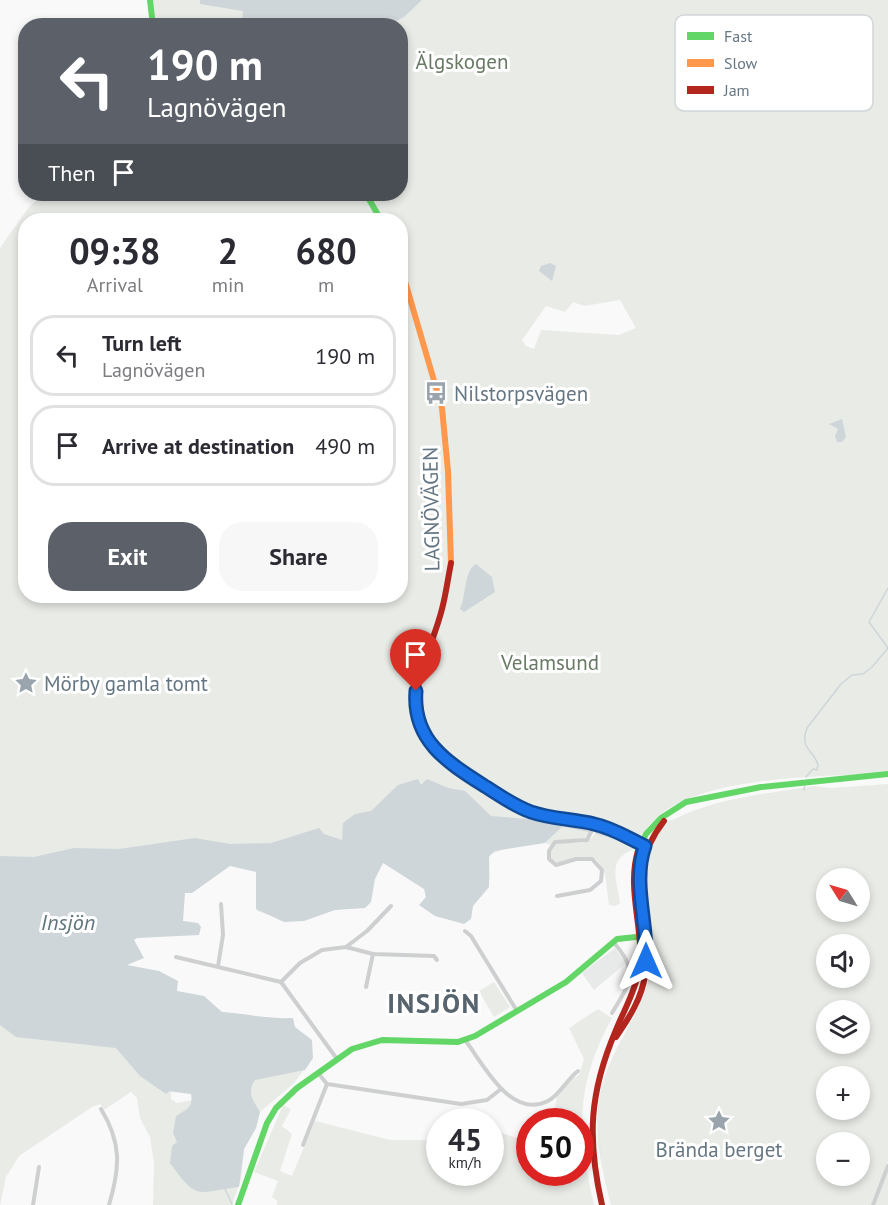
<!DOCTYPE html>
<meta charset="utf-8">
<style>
:root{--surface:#fff;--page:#f7f7f7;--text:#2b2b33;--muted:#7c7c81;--line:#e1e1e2;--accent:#5c6169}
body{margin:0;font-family:"PT Sans",sans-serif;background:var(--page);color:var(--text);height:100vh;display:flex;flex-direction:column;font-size:22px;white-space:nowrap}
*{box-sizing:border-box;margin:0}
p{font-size:20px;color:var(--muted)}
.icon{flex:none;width:33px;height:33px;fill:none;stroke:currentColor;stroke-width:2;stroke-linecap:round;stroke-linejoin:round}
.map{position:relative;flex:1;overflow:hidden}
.panel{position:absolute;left:18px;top:213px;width:390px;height:390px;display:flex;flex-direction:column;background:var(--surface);border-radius:24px;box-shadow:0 3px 9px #0003}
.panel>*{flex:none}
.guide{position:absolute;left:18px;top:18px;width:390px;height:183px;border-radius:24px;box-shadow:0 3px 9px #0003;background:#5c6169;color:#fff;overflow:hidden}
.needle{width:39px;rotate:307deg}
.fabs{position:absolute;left:816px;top:868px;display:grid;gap:12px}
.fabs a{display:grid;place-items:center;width:54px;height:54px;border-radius:50%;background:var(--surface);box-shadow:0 3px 9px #0003;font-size:30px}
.speed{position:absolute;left:426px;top:1108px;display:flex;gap:12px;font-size:30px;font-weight:700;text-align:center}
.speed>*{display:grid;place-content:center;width:78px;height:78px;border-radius:50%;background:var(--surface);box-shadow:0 3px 9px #0003;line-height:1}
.speed small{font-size:15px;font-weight:400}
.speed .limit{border:9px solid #d22;background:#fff;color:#111}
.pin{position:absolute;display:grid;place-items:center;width:51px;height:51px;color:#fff;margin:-62px -26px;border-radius:50% 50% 50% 0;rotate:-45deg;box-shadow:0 0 6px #0007}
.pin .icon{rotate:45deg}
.me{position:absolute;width:66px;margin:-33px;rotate:0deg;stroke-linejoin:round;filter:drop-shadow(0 0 4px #0008)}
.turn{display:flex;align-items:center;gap:21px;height:126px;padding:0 30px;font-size:27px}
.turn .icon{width:78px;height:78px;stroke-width:2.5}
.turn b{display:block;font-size:42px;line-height:51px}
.then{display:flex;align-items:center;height:57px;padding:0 30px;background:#0003;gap:12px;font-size:22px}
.eta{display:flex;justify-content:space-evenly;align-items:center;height:102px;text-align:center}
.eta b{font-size:36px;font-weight:600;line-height:42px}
.cta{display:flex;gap:12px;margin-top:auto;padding:12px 30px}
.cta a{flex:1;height:69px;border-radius:24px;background:var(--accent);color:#fff;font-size:24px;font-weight:600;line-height:69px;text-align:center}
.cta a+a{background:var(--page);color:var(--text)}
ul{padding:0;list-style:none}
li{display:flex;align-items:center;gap:18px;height:81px;margin:0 12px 9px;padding:0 18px;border:3px solid var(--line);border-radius:24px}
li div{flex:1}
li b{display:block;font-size:22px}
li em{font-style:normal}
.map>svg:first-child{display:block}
.built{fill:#e8e9e9}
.green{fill:#e8ebe6;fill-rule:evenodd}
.water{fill:#ced6d9}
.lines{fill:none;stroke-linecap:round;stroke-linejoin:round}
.stream{stroke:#ced6d9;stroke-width:1.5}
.street{stroke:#cecfd0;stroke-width:4}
.fast{stroke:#63d668;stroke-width:6}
.slow{stroke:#ff974d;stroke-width:6}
.jam{stroke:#b3261e;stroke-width:6}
.route-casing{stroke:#114b97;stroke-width:15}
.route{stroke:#1a73e8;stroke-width:10}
.labels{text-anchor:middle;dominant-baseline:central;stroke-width:6;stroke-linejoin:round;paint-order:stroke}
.park-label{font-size:21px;fill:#687a64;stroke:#fff}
.poi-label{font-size:21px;fill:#657683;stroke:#fff;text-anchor:start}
.street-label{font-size:21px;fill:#657683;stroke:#fff}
.water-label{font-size:22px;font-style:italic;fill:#60757c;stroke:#fff}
.district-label{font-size:27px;font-weight:bold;letter-spacing:1.5px;fill:#57646e;stroke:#fff}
.key{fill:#fff;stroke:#d1d6da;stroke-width:1.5}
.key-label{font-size:16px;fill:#657683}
</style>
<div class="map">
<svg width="888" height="1205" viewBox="0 0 888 1205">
<rect width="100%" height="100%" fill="#f9f9f9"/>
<polygon class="built" points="615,948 626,963 594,990 582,973"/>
<g class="green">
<path d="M153,0H888V773C824,777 720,775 666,810C653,818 645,833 633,843L629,842L634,849C606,860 617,879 620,903L616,906L609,905L605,874L597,860L581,857L556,863L550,859V851L556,844C570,840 587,849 595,833L591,831L583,840H559L550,845L545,843L563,826L489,855L490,878L481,897L471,890L383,853L282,919L257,911L259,886L266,863L225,859L123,931L116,972L162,1000L313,1058L294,1083L260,1112L256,1128L244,1149L241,1179L232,1205H153L154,1163L150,1137L140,1118L137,1098L131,1092L104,1110L100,1104L92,1107L19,1156L6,1177L0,1205V248L29,207L43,194H400V26L151,25L149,10L154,8ZM26,220H400V596H26ZM620,300L636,328L619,335L541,330L534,349L526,346L522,340L546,306L565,312L573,302L584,306ZM171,1092L191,1094L192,1100L177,1103L171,1099Z"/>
<path d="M888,784V1162L871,1205H611C597,1152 588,1106 614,1054C629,1023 648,997 652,963C659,914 626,864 665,823C669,820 672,820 677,818C719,797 768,794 814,786L831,788ZM826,879H860V912H826ZM826,945H860V978H826ZM826,1011H860V1044H826ZM826,1077H860V1110H826ZM826,1143H860V1176H826Z"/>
<polygon points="494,982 510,1007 494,1017 479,991"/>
<path d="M598,1009L612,1018C575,1086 577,1132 594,1205H277V1201L272,1197L278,1181L254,1172L283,1105L291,1109L282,1126L292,1134L280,1171L292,1176L315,1121L390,1140H439L440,1173H490L491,1140L502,1133L529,1142L530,1173H580V1122H555C554,1100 557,1085 579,1075L584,1059L569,1028Z"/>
<polygon points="888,1169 888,1205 874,1205"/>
</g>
<g class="water">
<polygon points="200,0 421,0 421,1 404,17 388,25 245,26 242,24 243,11 200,4"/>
<polygon points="550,263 556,266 552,281 539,271 541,266"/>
<polygon points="842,419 846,437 842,442 837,442 835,436 838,429 829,424"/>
<path d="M476,564L492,577L495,592L464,612L460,609C466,597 464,570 476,564Z"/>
<path d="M418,779L421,785L427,779L448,788L465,791L491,816L564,822L563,826L545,843L494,851L489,857V887L473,906L471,919L464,924L435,916L419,905L426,897L424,889L383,863L375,879L371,902L365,908L335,910L304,921L284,922L256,909V872L230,866L192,893H185L183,921L198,923L201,927L199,935L137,938L134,940L144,958L127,965L159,971L178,981L177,991L204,996L222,1012C247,1014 269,1019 293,1018L295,1027L312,1040L313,1058L305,1070L255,1080C246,1093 254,1102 260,1112L256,1128L244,1149L239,1187C196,1192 198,1202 170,1163L172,1146L177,1142L173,1133L176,1116C185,1110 194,1108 191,1094L170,1091L166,1094L140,1076L116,1048L16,1037L0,1025V856L34,857L74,848L119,849L195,838L230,844L271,843L319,828L324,834L342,840L343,823L355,814L371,811L398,785Z"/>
</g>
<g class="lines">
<g class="stream">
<path d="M806,777L813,769L817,770L818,765C814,750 799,749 807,728L841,684L852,675L863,674L872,667L888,648L869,622L888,588"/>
<polyline points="804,790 805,784"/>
<polyline points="563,826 588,831"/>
<polyline points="596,833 625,841 628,845"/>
<polyline points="225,1189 232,1204"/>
</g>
<g class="street">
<polyline points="557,896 590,890 601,881 602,870 592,859 576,859 556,865 549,859 549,851 555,842 587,840 595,824"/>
<polyline points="465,931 471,936 517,1011"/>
<polyline points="346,947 367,931 391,906"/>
<polyline points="176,957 281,982 337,1059"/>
<polyline points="218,966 223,935 221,904"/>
<polyline points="281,982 300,963 322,950 346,947 373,954 434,956 437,960"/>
<polyline points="366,987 373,954"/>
<path d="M612,1013C630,983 640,971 613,942"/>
<path d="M465,1040C483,1063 510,1120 548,1101C560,1095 567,1079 578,1071"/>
<polyline points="318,1073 327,1084 461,1104 487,1100 501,1089"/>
<path d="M101,1109C122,1143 120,1168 109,1205"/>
<polyline points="303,1145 327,1084"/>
<polyline points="33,1205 39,1167"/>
<polyline points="873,1205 888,1166"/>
</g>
<g class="fast">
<polyline points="150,0 153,26"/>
<polyline points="366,194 381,220"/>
<polyline points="431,745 448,762 510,803 540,815 604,826 645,845"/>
<polyline points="638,851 646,834 661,818 686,802 761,787 888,774"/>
<polyline points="238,1205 267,1123 276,1108 297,1088 352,1049 382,1040 458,1042 475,1036 566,982 617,939 646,936"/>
</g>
<polyline class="slow" points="400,264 442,408 448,471 451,563"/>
<g class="jam">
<path d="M431,745C399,698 430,657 442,609C446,594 448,578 451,563"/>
<path d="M616,1037C629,1018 642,998 645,975C653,915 621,876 664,821"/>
<path d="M602,1205C587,1139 589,1093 616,1030C624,1010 635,992 639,970C645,931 626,890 638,851"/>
</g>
</g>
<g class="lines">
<g class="route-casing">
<path id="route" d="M416,691C412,740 447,762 483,785C499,795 514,806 531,812C551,819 574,819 594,824C613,828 628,838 645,846C632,882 648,923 646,961"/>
</g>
<use href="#route" class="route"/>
</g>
<defs>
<g id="bus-bare" transform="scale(1.8)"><path d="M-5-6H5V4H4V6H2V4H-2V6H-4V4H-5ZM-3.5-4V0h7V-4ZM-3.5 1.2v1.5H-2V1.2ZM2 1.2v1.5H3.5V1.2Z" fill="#99a4ac" stroke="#fff" stroke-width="2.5" paint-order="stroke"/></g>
<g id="sight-bare" transform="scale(1.8)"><path d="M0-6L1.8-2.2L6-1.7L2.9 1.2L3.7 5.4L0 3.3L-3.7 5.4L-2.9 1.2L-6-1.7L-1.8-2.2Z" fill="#99a4ac" stroke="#fff" stroke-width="2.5" paint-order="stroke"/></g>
</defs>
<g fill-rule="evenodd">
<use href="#bus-bare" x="436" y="393"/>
<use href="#sight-bare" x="26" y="683"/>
<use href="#sight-bare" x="719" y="1121"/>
</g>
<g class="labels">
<g class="park-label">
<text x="462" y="61">Älgskogen</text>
<text x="550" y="662">Velamsund</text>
</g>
<g class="poi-label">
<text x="454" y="393">Nilstorpsvägen</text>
<text x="44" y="683">Mörby gamla tomt</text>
<text x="719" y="1149" text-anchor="middle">Brända berget</text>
</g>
<g class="street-label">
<text transform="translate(431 509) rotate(-91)">LAGNÖVÄGEN</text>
</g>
<g class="water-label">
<text x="68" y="922">Insjön</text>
</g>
<g class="district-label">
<text x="434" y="1003">INSJÖN</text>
</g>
</g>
<rect x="675" y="15" width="198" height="96" rx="9" class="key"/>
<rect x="687" y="32" width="27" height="8" fill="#63d668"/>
<rect x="687" y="59" width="27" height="8" fill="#ff974d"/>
<rect x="687" y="86" width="27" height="8" fill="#b3261e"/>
<g class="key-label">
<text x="724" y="42">Fast</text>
<text x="724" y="69">Slow</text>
<text x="724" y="96">Jam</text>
</g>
</svg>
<div class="fabs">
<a><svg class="needle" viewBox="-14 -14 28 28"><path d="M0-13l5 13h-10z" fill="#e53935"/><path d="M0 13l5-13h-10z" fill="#7c7c81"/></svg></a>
<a><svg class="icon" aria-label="sound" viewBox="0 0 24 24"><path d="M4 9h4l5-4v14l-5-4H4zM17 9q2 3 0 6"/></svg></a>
<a><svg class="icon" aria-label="layers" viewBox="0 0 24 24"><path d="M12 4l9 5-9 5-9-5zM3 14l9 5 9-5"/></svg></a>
<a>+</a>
<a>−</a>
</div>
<div class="speed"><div>45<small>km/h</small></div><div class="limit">50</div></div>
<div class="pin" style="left:416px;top:691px;background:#d93025"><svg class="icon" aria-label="arrive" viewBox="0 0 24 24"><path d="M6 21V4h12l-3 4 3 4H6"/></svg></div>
<svg class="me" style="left:646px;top:961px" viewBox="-20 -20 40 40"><path d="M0-17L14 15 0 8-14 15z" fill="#1a73e8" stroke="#fff" stroke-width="4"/></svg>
<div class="guide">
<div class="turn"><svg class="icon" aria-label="left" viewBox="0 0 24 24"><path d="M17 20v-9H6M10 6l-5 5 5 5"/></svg><div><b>190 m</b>Lagnövägen</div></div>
<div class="then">Then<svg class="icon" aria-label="arrive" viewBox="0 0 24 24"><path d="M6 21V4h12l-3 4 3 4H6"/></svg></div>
</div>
<section class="panel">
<div class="eta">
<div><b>09:38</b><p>Arrival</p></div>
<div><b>2</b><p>min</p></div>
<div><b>680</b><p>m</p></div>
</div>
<ul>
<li><svg class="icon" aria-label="left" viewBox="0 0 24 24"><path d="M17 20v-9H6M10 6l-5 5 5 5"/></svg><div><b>Turn left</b><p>Lagnövägen</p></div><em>190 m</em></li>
<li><svg class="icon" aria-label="arrive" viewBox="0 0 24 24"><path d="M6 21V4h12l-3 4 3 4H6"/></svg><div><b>Arrive at destination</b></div><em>490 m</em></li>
</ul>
<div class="cta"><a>Exit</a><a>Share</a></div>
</section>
</div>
